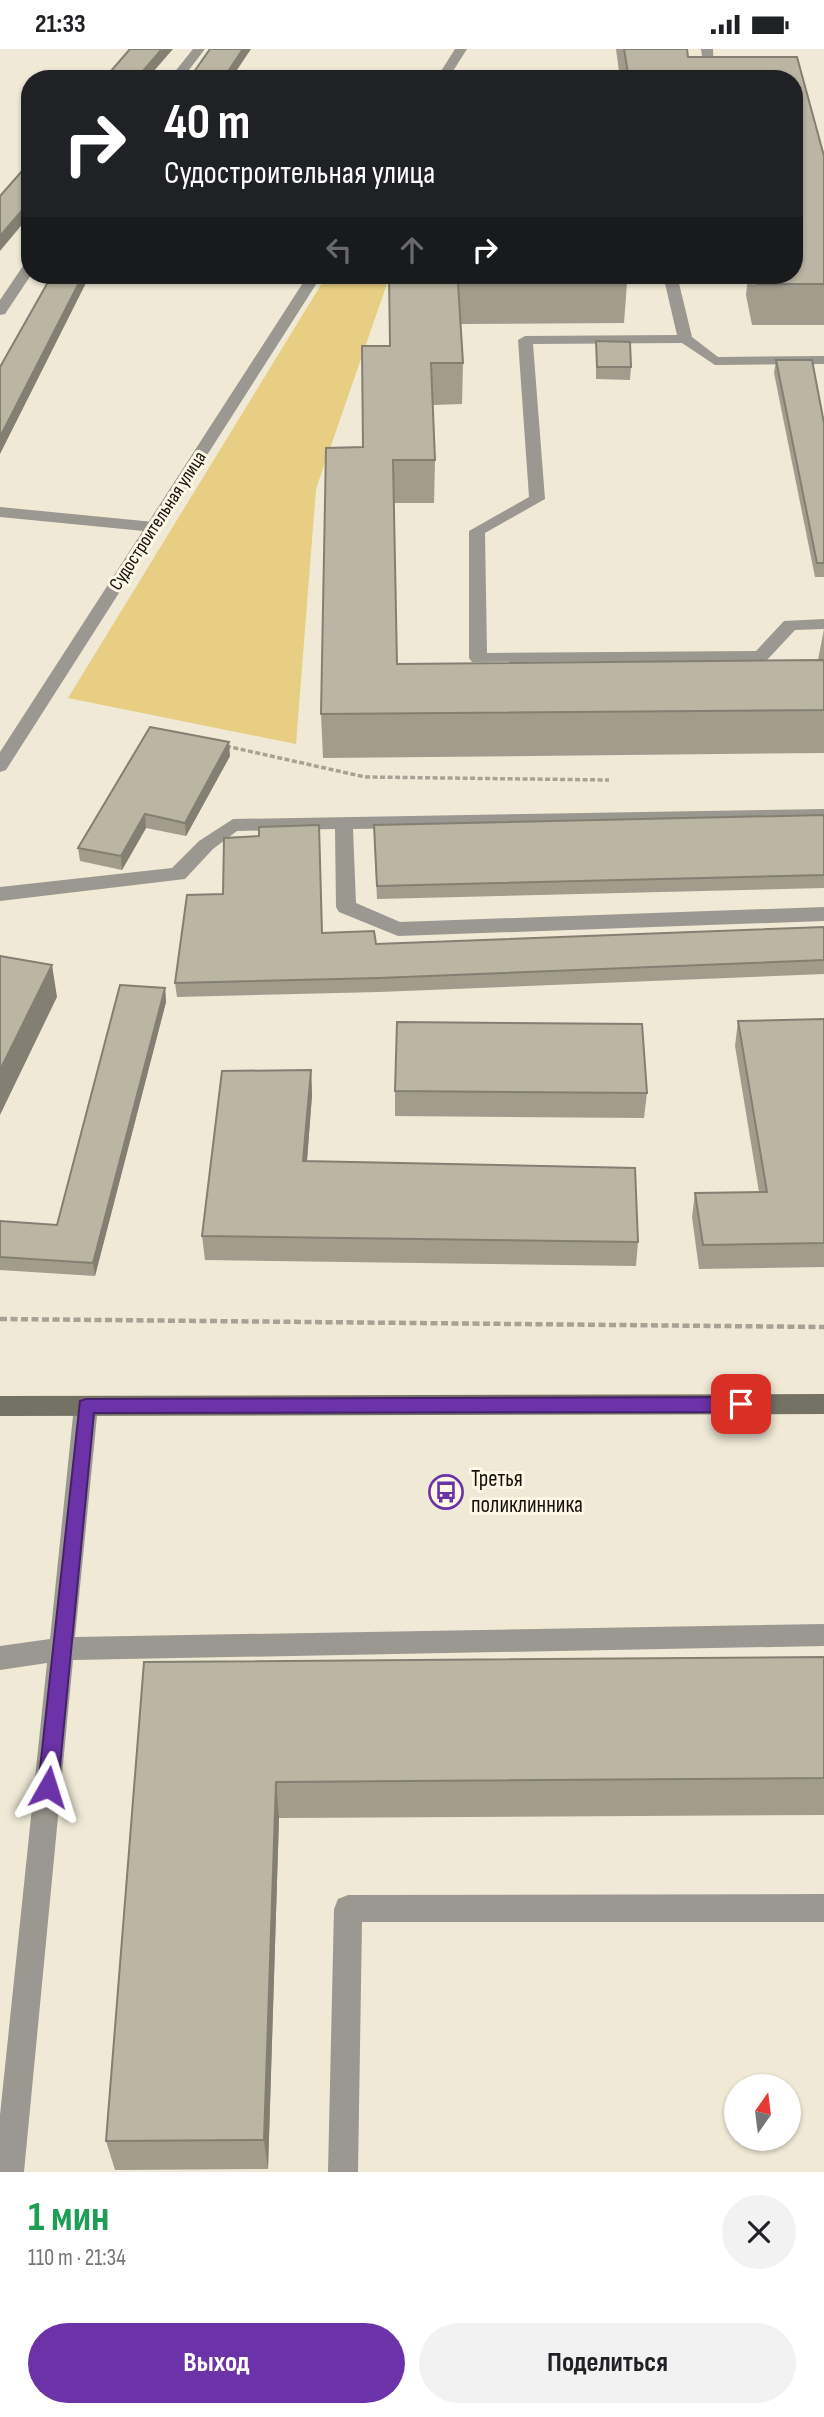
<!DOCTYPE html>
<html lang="ru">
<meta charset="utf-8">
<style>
:root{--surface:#fff;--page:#f2f2f2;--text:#202124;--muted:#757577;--accent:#6c32a8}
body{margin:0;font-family:"Sofia Sans Condensed",sans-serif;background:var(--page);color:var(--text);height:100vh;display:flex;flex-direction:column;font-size:26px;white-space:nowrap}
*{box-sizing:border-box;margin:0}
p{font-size:23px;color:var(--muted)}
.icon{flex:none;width:38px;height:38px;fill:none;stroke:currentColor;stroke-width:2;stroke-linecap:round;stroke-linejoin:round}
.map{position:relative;height:2123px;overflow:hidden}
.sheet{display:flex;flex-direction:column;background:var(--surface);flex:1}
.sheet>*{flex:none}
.banner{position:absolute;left:21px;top:21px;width:782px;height:214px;border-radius:28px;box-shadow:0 2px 5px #0004;background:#202124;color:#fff;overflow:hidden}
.needle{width:46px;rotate:14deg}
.controls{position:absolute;left:724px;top:2025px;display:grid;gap:14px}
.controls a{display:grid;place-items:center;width:77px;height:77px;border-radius:50%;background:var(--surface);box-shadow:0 2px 5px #0004;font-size:35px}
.pin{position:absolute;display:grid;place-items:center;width:60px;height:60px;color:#fff;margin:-30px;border-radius:14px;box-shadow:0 4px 10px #0006}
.me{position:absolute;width:77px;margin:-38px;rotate:6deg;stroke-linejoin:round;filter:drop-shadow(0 0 5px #0008)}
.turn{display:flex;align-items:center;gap:24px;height:147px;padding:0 28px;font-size:32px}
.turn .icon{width:91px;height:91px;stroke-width:2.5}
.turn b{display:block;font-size:49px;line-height:60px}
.lanes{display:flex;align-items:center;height:66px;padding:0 28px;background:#0003;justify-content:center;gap:35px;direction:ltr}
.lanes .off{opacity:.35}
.round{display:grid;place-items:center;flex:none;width:74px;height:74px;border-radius:37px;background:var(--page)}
.headline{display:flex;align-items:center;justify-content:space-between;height:119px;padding:0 28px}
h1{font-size:42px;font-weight:700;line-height:52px;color:#1e9e55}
.primary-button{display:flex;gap:14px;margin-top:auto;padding:14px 28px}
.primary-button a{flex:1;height:80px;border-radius:42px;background:var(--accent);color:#fff;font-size:28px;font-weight:700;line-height:80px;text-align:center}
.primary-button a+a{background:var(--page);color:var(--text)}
.status{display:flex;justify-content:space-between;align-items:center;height:49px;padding:0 35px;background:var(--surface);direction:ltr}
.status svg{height:19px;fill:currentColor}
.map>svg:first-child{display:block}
.green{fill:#e7ce82}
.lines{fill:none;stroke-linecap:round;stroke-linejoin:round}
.path-far1{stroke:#a7a293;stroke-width:3.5;stroke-dasharray:5 2.5;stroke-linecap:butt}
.path{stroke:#a7a293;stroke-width:4.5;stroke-dasharray:7 3.5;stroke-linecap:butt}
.lane{fill:#9a9890;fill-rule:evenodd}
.street{fill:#9a9890;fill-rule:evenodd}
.secondary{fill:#747165;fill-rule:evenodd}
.wall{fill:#a19c8c}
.shaded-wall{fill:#837f72}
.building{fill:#bbb5a3;stroke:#837f72;stroke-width:2}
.route{fill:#6c32a8;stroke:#46206d;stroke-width:2}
.labels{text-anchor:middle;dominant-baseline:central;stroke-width:6;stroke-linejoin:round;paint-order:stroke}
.far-street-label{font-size:19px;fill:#14120b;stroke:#fdf7e3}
.poi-label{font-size:23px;fill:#14120b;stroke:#fdf7e3;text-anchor:start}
</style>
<div class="status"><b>21:33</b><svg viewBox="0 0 49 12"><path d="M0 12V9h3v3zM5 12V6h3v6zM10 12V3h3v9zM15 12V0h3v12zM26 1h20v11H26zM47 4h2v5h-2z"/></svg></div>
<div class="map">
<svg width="824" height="2123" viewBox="0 0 824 2123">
<rect width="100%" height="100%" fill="#efe9d6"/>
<polygon class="green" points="327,226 390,226 316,440 296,695 68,649"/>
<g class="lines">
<polyline class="path-far1" points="226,697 365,728 609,731"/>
<polyline class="path" points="0,1270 824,1278"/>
<g class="lane">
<polygon points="193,0 205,0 182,30 169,30"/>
<polygon points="701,0 713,0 714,25 710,26 704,22"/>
<polygon points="30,213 31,226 5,265 0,266 0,251 25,214"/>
<polygon points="663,226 677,226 692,288 718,308 824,307 824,315 715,316 682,294 533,295 545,450 485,484 487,604 756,602 784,572 824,570 824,580 795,581 767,611 761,612 472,613 469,609 469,482 529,448 518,291 525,287 677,286"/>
<polygon points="0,458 154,473 162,478 154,483 0,468"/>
<polygon points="824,760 824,772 353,780 356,854 400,873 824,858 824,872 398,887 339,863 336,858 335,780 237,782 213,800 185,830 0,852 0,838 172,819 199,792 233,770"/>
<polygon points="86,1347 94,1350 98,1357 75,1588 824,1575 824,1597 73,1611 24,2123 0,2123 0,2066 47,1614 0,1621 0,1597 50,1590 74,1357 78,1350"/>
<polygon points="824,1845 824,1873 362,1873 358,2123 328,2123 334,1860 338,1850 348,1846"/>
</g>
<g class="street">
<polygon points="455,0 467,0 448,30 436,30"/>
<polygon points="308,226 322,226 6,721 0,723 0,703"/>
</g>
<polygon class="secondary" points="824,1345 824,1365 0,1367 0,1347"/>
</g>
<g class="wall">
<polygon points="616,0 687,0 688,8 797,8 824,107 824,276 752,276 746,246 748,226 794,226 794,30 620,30"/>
<polygon points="389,226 627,234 624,274 461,275 463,314 462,355 433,356 435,411 434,454 394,454 397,615 818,611 824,580 824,704 323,709 321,665 363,398 390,297"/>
<polygon points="596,292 631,318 630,331 596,330"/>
<polygon points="776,311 824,374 824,528 815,528 774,324"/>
<polygon points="230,707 186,787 146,779 122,821 80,812 78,799"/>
<polygon points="824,766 824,839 377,850 374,790"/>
<polygon points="824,878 824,925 379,943 177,948 175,934 322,884 376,895"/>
<polygon points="165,939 166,953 95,1227 0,1221 0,1172 57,1176"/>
<polygon points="824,970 824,1218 699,1220 692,1168 695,1144 759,1143 735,997 738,972"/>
<polygon points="311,1021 312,1046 307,1112 638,1193 636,1217 205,1211 202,1187"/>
<polygon points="395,1042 647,1044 644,1069 395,1067"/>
<polygon points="824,1608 824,1766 279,1769 268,2120 115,2121 106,2092 144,1613"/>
</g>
<g class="shaded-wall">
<polygon points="162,0 173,0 147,30 136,30"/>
<polygon points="243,0 251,0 231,30 223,30"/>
<polygon points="30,152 30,166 0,202 0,187"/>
<polygon points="83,226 92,226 87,232 0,405 0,388"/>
<polygon points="229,693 230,707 186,787 185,774"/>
<polygon points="145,765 146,779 122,821 121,807"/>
<polygon points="52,916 57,948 0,1066 0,1021"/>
<polygon points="165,939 166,953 95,1227 93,1214"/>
<polygon points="311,1021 312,1046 305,1137 303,1112"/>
<polygon points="276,1733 279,1769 268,2120 264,2091"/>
</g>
<g class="building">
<polygon points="130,0 162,0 136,30 104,30"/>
<polygon points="210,0 243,0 223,30 189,30"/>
<polygon points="624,0 687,0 688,8 797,8 824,107 824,235 757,235 755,226 794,226 794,30 629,30"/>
<polygon points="30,113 30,152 0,187 0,147"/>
<polygon points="52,226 83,226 0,388 0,318"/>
<polygon points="389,226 626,226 627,234 458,234 463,314 431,314 435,411 393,411 397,615 824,611 824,661 321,665 326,399 363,398 362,297 390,297"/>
<polygon points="596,292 630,293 631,318 597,318"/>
<polygon points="776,311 812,311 824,374 824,514 817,514"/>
<polygon points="150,678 229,693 185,774 145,765 121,807 78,799"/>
<polygon points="824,766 824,826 377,837 374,776"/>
<polygon points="319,776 322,884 374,882 376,895 824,878 824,911 379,929 175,934 187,846 223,845 224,789 259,787 259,778"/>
<polygon points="0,907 52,916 0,1021"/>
<polygon points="120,936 165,939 93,1214 0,1208 0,1172 57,1176"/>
<polygon points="824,970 824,1194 703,1196 695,1144 767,1143 738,972"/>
<polygon points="397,973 642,975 647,1044 395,1042"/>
<polygon points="311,1021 303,1112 635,1119 638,1193 202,1187 222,1022"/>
<polygon points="824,1608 824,1729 276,1733 264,2091 106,2092 144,1613"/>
</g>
<polygon class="route" points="741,1348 748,1350 750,1355 748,1360 741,1363 94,1364 58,1738 55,1744 48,1747 40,1744 38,1738 80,1352 86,1350"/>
<defs>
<g id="bus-ring" transform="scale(1.75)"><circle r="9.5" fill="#fdf7e3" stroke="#6c32a8" stroke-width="1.5"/><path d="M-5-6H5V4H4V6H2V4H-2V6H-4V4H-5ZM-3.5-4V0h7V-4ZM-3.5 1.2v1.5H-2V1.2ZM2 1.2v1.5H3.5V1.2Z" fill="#6c32a8"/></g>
</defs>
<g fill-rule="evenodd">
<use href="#bus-ring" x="446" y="1443"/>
</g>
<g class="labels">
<g class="far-street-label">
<text transform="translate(158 472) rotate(-57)">Судостроительная улица</text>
</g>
<g class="poi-label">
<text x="471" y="1430">Третья<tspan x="471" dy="26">поликлинника</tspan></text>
</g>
</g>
</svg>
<div class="controls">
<a><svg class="needle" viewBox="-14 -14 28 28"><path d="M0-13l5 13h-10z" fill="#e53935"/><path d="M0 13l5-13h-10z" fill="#757577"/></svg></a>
</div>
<div class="pin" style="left:741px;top:1355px;background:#d93025"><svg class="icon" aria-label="arrive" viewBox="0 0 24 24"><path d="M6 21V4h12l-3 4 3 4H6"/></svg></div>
<svg class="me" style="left:48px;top:1738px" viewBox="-20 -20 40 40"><path d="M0-17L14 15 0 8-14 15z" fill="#6c32a8" stroke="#fff" stroke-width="4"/></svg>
<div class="banner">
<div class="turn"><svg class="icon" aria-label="right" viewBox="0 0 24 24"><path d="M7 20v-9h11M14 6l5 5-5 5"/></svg><div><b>40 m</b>Судостроительная улица</div></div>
<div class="lanes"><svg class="icon off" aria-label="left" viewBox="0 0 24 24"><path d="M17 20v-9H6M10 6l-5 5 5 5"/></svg><svg class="icon off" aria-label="ahead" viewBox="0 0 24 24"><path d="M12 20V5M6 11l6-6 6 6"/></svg><svg class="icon" aria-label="right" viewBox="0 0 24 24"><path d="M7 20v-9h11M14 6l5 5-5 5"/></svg></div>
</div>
</div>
<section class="sheet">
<div class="headline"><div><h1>1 мин</h1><p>110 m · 21:34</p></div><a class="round"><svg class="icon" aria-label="close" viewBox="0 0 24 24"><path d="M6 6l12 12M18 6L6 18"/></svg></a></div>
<div class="primary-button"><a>Выход</a><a>Поделиться</a></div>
</section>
